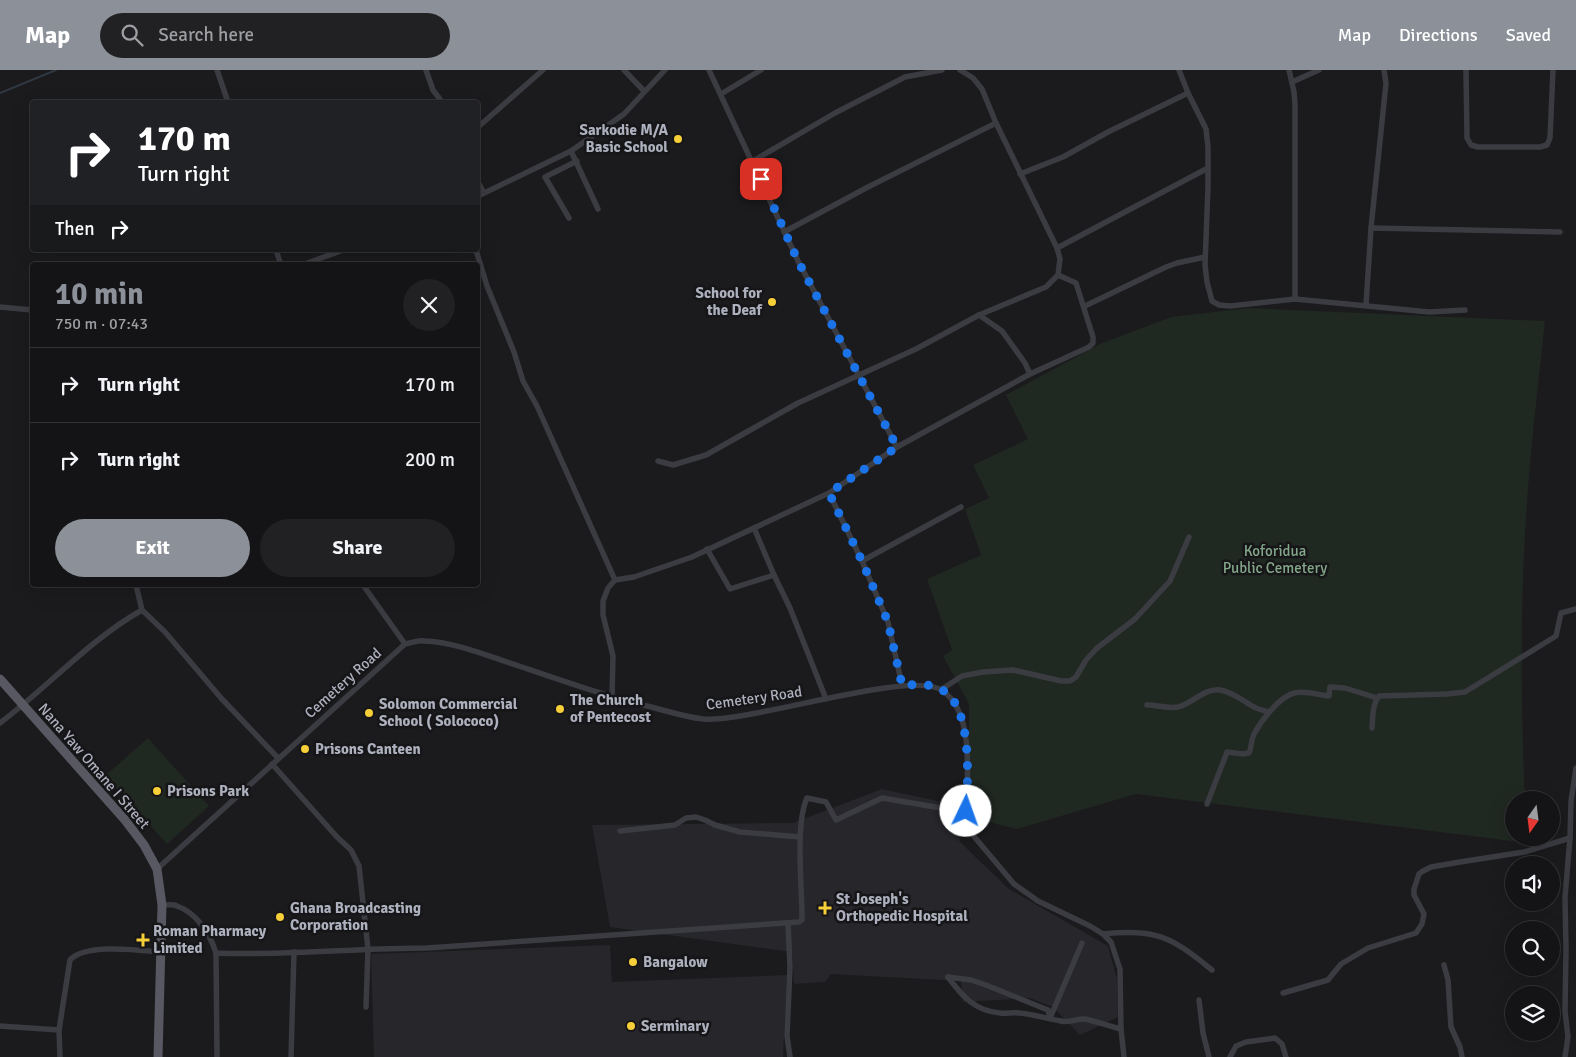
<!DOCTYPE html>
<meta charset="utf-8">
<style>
:root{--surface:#141416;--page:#212123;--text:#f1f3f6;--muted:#9d9ea1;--line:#333335;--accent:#8c9099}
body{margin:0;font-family:Signika,sans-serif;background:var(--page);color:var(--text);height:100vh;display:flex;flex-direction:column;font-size:19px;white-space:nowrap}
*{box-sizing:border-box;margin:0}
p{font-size:16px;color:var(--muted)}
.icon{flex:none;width:28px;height:28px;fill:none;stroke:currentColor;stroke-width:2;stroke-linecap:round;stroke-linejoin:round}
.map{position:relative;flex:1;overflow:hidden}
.panel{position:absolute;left:30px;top:192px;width:450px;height:325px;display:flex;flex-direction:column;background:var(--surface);border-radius:5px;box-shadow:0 5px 20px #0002,0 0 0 1px var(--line)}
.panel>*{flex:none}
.guide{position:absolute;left:30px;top:30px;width:450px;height:152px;border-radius:5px;box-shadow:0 5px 20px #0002,0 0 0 1px var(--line);background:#202124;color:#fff;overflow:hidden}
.needle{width:32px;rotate:194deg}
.tools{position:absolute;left:1505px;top:721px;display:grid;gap:10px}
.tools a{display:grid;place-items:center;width:55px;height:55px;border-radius:50%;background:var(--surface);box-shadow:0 5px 20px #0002,0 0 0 1px var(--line);font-size:25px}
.pin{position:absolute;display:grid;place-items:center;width:42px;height:42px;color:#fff;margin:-21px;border-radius:10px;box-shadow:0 2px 8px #0006}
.me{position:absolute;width:55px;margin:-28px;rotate:3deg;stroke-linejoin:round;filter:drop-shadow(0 0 4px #0008)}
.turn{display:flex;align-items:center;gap:18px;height:105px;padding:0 25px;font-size:22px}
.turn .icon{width:65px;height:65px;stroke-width:2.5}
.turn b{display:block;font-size:35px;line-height:42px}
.then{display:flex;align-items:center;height:48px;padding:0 25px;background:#0003;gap:10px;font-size:19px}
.round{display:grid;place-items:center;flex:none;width:52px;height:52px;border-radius:26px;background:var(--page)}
.overview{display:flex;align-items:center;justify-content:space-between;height:85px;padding:0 25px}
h1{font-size:30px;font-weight:700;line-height:38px;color:var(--accent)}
.action{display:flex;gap:10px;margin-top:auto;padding:10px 25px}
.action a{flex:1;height:58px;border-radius:30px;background:var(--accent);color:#fff;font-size:20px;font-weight:700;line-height:58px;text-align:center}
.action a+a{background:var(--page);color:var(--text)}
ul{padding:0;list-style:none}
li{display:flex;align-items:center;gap:15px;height:75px;padding:0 25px;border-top:1px solid var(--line)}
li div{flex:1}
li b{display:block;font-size:19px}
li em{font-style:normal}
header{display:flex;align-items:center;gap:30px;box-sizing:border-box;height:70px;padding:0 25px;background:var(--accent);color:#fff}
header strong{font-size:24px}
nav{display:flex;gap:28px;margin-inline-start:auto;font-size:18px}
.search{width:350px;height:45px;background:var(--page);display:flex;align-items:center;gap:12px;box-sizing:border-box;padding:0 18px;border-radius:28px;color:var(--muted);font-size:19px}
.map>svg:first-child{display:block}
.built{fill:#27262a}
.green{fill:#202822}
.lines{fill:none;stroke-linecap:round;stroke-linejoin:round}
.stream{stroke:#303842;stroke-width:2}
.street{stroke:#3b3c42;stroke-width:5.5}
.primary{stroke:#575861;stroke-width:9}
.route{stroke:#1a73e8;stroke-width:9;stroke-dasharray:0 16.2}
.poi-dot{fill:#f7cf38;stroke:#161518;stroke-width:2}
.labels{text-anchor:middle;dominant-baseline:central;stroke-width:5;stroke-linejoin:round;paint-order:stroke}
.poi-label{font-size:15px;font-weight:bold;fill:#adb0bd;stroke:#161518;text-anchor:start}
.park-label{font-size:15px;fill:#84a88a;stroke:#161518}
.street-label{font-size:15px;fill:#adb0bd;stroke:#161518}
</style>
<header>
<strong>Map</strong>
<div class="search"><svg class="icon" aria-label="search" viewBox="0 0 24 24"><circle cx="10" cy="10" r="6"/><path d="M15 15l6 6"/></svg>Search here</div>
<nav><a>Map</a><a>Directions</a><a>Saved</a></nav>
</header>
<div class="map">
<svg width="1576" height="987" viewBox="0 0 1576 987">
<rect width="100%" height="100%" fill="#1b1a1d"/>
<g class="built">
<polygon points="882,719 942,732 956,751 960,772 1009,819 1108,876 1117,909 1118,947 1080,965 1053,937 1030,928 963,932 961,911 831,904 825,912 794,914 792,882 610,857 592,755 793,753"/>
<polygon points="610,875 612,912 787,905 783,987 374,987 371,884"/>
</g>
<g class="green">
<path d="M1249,238L1545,251C1538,317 1530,383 1526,448C1520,541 1521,638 1525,730H1514V768H1527L1528,773L1136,724L1017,759L969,747V634L943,586L952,580L927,509L981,485L965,439L989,428L973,395L1028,369L1006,325L1102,273L1171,247Z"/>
<polygon points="148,668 209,736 167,774 105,706"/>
</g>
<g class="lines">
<polyline class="stream" points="0,23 56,0"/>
<g class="street">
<polyline points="217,0 228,32"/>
<polyline points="426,0 433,20 442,32"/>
<polyline points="624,0 644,21"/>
<polyline points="709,0 798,191 897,377"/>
<polyline points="1179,0 1188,23 1206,59 1208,77 1208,117 1205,195 1207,212 1212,231 1219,235 1230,236 1295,229 1429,242 1465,240"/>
<polyline points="1289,0 1294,22 1295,34 1295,229"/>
<polyline points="1466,0 1467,68 1471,75 1478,77 1540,77 1547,75 1550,68 1553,0"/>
<polyline points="1292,12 1319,0"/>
<polyline points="721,24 761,0"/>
<polyline points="478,57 543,0"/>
<polyline points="571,81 598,139"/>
<polyline points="753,91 835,43 905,7 942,0"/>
<polyline points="1020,104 1063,87 1108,62 1188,23"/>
<polyline points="478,112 484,123"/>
<polyline points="478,126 571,81 624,44 665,0"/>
<polyline points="569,148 545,107 577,91"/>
<polyline points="1371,158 1560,162"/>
<polyline points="784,162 868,117 996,53"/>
<polyline points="1057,178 1208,98"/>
<polyline points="276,180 281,195"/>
<polyline points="476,180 487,216 514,282 523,311 537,336 615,510"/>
<polyline points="302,195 343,180"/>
<polyline points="1366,235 1371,158 1386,13 1384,0"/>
<polyline points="1085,236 1166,197 1177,193 1205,187"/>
<polyline points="0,237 32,240"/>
<polyline points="979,245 1002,261 1025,293 1030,304"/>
<polyline points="658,391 673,395 706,385 798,333 916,279 979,245 1046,217 1058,205 1060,189 1057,178 996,53 982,19 973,8 960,0"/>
<polyline points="829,423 862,491 888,552 902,615"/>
<polyline points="754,458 774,505 790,538 826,629"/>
<polyline points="707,479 730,519 774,505"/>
<polyline points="862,491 961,437"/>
<polyline points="136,515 142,540 165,562 221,628 278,688"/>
<polyline points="363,515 405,574"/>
<polyline points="942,619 962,606 983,602 1013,600 1061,611 1070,611 1076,607 1086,590 1097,578 1135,549 1170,511 1189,467"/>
<polyline points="612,628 613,586 603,545 603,531 608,518 615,510 634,507 692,487 829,423 897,377 1030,304 1089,277 1093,273 1093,267 1076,213 1058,205"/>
<path d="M1147,635C1158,635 1167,639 1178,637C1192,634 1204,618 1220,620C1233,622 1243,631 1254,637C1259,640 1264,640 1268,642"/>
<path d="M0,653C48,617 89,570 142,540"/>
<path d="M1372,658C1373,647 1372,635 1379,626L1447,624L1465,622L1556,566L1561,543L1576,539"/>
<polyline points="272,694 337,767 351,780 359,796 368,879 366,937"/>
<path d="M1207,734L1227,682L1243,684L1249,683C1252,676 1251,670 1254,664C1261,651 1279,627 1294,623C1305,620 1319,625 1329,626L1330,617L1345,618L1377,628"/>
<polyline points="620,761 675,755 686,748 696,747 705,750 715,755 740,762 800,767"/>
<path d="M157,799L405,574C411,573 418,570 424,571C457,572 490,587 522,597C566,612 609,627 655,638C670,642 686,647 703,649C751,653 913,598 943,621C971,641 968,692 967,723C967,737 965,751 972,764L1014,814L1038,831L1090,856L1103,864L1111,872L1120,899L1121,959L1124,987"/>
<path d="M162,835C167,835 173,834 177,836C197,843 210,864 216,883C286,886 357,878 427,878L799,852L802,850V847C802,817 795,754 807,728L826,732L836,750L882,728L941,738L966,741"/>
<polyline points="788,853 790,897 787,966 790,987"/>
<path d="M1103,864C1157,859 1170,866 1212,900"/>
<polyline points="216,883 217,987"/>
<polyline points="1444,895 1448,910 1451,957 1460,977 1462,987"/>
<path d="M948,907C962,926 975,941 1000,943C1006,944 1013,942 1019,943C1034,944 1047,949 1061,951C1068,953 1076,949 1084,949C1093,950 1110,957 1121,959"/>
<polyline points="948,907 971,910 986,915 1048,940 1050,948"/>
<polyline points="1283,923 1328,910 1341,894 1368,878 1416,863 1422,854 1424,844 1414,825 1414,819 1419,804 1423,801 1431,797 1460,792 1524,782 1570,768"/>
<polyline points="1199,930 1203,963 1209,987"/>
<polyline points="1050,948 1082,873"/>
<polyline points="0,956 59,960"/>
<path d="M60,987L59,960L70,890C85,873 138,880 160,882"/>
<polyline points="291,987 294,882"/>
<polyline points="1230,987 1236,976 1246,972 1275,968 1282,974 1286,987"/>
<polyline points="1565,987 1568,967 1565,941 1566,879 1565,827 1570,768 1571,731 1576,698"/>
</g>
<polyline class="primary" points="0,609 125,750 144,775 157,799 162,835 158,987"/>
</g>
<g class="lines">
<path class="route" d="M761,109L798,191L897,377L829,423L862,491L888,552L902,615C914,615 929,613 940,619C973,633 968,710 966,741"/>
</g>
<g class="poi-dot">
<circle cx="678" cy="69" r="5"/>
<circle cx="772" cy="232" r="5"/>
<circle cx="560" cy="639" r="5"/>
<circle cx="369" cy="643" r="5"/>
<circle cx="305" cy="679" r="5"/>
<circle cx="157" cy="721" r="5"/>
<path d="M822.5 830.5h5v5h5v5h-5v5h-5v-5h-5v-5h5z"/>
<circle cx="280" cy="847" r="5"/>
<path d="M140.5 862.5h5v5h5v5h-5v5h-5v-5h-5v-5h5z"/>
<circle cx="633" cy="892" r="5"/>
<circle cx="631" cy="956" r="5"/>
</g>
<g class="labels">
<g class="poi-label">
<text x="668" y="60" text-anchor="end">Sarkodie M/A<tspan x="668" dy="17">Basic School</tspan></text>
<text x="762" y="223" text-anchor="end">School for<tspan x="762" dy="17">the Deaf</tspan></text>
<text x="570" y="630">The Church<tspan x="570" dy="17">of Pentecost</tspan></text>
<text x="379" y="634">Solomon Commercial<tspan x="379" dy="17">School ( Solococo)</tspan></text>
<text x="315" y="679">Prisons Canteen</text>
<text x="167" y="721">Prisons Park</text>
<text x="836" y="829">St Joseph's<tspan x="836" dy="17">Orthopedic Hospital</tspan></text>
<text x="290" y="838">Ghana Broadcasting<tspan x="290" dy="17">Corporation</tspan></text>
<text x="153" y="861">Roman Pharmacy<tspan x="153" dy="17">Limited</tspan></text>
<text x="643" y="892">Bangalow</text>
<text x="641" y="956">Serminary</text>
</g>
<g class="park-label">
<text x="1275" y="481">Koforidua<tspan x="1275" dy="17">Public Cemetery</tspan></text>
</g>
<g class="street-label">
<text transform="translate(343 613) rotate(-42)">Cemetery Road</text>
<text transform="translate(754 628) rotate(-8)">Cemetery Road</text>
<text transform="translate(94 696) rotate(49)">Nana Yaw Omane I Street</text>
</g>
</g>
</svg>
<div class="tools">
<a><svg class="needle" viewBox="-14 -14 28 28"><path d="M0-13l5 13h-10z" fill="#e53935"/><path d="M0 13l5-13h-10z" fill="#9d9ea1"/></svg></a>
<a><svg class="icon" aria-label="sound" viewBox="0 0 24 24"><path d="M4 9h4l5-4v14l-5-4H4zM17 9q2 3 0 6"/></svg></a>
<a><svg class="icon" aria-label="search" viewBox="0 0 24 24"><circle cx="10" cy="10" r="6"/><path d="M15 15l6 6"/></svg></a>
<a><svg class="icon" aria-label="layers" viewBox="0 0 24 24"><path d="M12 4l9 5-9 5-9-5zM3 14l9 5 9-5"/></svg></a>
</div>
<div class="pin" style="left:761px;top:109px;background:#d93025"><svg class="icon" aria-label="arrive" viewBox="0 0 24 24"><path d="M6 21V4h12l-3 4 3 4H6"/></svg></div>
<svg class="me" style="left:966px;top:741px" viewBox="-20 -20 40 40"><circle r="19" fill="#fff"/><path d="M0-13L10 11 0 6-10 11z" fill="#1a73e8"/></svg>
<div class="guide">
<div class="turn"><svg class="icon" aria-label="right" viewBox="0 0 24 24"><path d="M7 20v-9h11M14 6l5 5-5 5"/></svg><div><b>170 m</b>Turn right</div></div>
<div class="then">Then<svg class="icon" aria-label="right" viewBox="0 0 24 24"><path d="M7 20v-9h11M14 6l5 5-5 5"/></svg></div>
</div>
<section class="panel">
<div class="overview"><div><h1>10 min</h1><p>750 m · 07:43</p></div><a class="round"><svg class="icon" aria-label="close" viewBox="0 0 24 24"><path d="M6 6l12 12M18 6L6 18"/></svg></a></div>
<ul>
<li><svg class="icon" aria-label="right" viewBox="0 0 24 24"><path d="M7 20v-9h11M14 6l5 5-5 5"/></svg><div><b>Turn right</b></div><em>170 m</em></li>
<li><svg class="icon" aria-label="right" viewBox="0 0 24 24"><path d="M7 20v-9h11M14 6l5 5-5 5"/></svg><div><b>Turn right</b></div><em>200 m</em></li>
</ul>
<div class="action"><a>Exit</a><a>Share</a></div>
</section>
</div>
